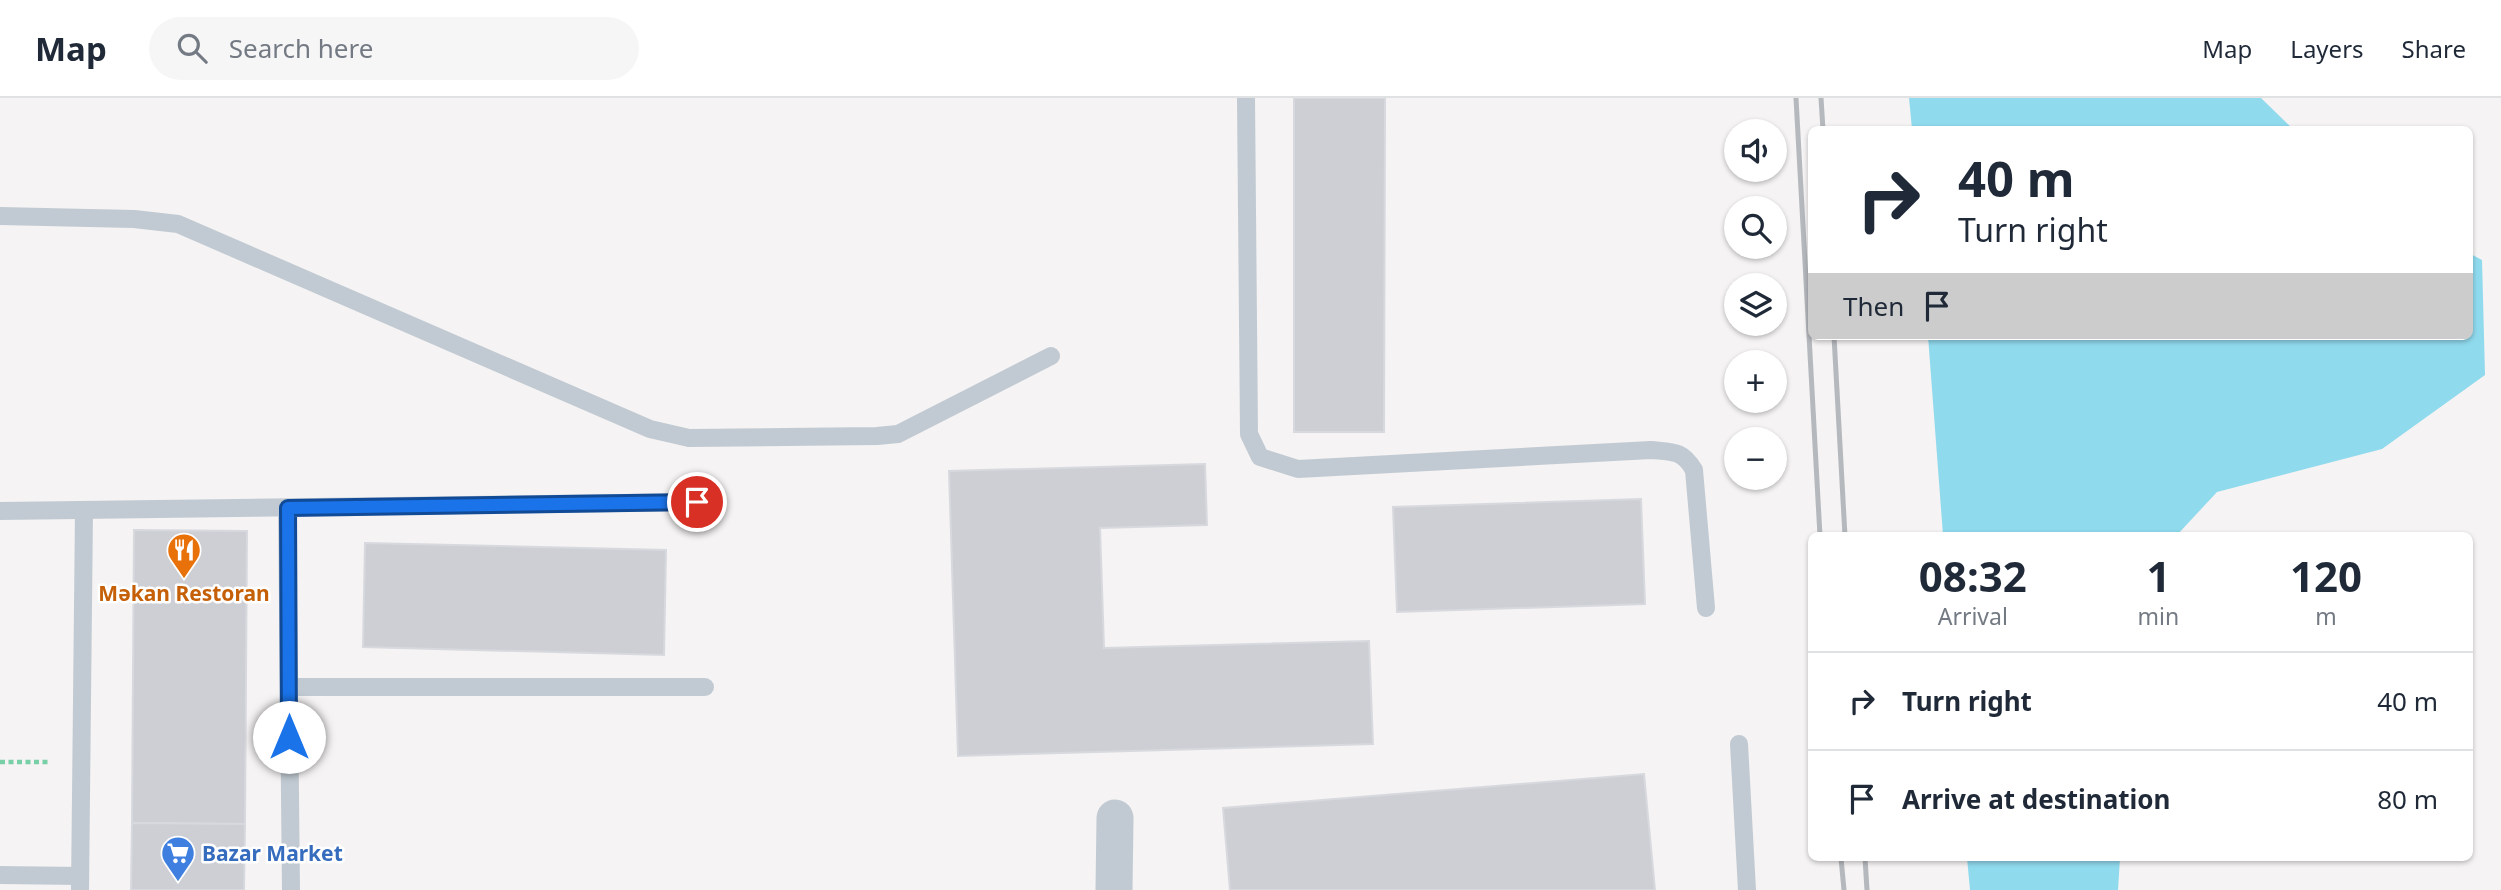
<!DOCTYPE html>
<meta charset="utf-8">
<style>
:root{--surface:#fff;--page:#f6f6f7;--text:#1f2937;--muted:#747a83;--line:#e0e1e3}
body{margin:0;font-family:"Noto Sans",sans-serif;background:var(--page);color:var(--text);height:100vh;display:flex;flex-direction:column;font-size:26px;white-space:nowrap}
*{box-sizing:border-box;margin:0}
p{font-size:23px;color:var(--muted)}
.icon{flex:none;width:38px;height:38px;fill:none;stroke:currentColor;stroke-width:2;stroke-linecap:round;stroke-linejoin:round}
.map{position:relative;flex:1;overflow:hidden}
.details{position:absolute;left:1808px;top:434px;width:665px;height:329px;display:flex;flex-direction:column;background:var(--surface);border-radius:10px;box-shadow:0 2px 5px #0004}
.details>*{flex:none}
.banner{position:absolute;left:1808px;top:28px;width:665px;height:214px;border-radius:10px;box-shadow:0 2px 5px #0004;background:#fff;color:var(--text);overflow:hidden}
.tools{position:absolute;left:1724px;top:21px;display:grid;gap:14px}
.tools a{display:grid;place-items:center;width:63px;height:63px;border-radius:50%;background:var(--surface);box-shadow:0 2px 5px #0004;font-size:35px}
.pin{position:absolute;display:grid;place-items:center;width:60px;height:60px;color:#fff;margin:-30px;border:4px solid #fff;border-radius:50%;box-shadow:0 2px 7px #0007}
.me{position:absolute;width:77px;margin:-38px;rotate:0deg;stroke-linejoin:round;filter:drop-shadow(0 0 5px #0008)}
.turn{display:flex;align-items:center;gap:24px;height:147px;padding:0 35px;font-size:32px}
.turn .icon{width:91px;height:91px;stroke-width:2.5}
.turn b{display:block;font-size:49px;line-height:60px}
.then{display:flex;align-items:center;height:66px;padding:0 35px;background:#0003;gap:14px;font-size:26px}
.eta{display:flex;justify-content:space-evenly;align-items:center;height:119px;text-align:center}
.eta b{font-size:42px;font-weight:700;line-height:49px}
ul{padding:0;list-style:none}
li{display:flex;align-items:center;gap:21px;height:98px;padding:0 35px;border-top:2px solid var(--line)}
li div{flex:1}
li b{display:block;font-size:26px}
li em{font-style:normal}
header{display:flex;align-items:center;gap:42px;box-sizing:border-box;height:98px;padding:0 35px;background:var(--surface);border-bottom:2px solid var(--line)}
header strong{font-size:33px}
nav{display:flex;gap:38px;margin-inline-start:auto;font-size:24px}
.search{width:490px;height:63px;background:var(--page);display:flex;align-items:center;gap:18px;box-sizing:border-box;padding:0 24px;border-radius:38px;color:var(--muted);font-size:26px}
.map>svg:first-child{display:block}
.water{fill:#90daee}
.building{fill:#cdcfd5;stroke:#d7d9de;stroke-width:2}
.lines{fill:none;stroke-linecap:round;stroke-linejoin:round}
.path{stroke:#7ad0a6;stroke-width:4.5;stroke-dasharray:5 3.5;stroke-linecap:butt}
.lane{stroke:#c1cad2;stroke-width:18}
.street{stroke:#c1cad2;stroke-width:37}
.rail{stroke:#b5b8bd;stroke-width:5}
.route-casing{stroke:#114b97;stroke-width:18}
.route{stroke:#1a73e8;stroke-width:12}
.labels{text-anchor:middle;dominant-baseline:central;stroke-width:5;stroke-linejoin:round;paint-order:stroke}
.food-label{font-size:21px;font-weight:bold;fill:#c56008;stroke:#fff}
.shop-label{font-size:21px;font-weight:bold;fill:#366cbe;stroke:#fff;text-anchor:start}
</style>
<header>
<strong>Map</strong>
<div class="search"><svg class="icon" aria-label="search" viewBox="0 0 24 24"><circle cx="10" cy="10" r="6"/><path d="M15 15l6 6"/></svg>Search here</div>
<nav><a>Map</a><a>Layers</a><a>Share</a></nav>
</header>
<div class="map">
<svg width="2501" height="792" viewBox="0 0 2501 792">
<rect width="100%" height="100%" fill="#f5f3f3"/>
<g class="water">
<polygon points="1909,0 2261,0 2293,31 1912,31"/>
<polygon points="2469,155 2482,162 2485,277 2382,351 2217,394 2177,437 1943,437 1928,238 2469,238"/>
<polygon points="1967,760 2120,760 2118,792 1970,792"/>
</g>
<g class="building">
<polygon points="1294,0 1385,0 1384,334 1294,334"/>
<polygon points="1205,366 1207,427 1100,430 1104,550 1369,543 1373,646 958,658 949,373"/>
<polygon points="1641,401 1645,506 1397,514 1393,409"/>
<polygon points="134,432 247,433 245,726 132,725"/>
<polygon points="365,445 666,452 664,557 363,549"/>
<polygon points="1644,676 1655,792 1230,792 1223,710"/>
<polygon points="132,725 245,726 244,792 131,792"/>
</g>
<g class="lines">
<polyline class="path" points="0,664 50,664"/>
<g class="lane">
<path d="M1246,0L1249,336L1260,359L1298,371L1651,352C1673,354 1682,352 1694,372L1706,510"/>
<polyline points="0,118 134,121 178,126 650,331 689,340 877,338 898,336 1051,258"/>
<polyline points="287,410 291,792"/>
<polyline points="0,413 697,404"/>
<polyline points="289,589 705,589"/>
<polyline points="1739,646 1747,792"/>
<polyline points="0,777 80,778"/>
<polyline points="80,792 84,413"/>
</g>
<polyline class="street" points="1114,792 1115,720"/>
<g class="rail">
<polyline points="1796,0 1820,438"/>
<polyline points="1821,0 1823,32"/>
<polyline points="1834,238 1845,438"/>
<polyline points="1841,760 1844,792"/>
<polyline points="1865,760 1867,792"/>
</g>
</g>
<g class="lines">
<g class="route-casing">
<polyline id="route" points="289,639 288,410 697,404"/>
</g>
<use href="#route" class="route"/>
</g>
<defs>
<g id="restaurant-pin" transform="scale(1.75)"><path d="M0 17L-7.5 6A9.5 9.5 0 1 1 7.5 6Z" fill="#e8710a" stroke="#fff"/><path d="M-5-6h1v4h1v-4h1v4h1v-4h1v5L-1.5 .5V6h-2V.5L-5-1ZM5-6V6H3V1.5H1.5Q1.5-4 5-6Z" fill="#fff"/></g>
<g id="supermarket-pin" transform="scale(1.75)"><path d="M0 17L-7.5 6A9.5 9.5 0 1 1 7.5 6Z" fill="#3f7fe0" stroke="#fff"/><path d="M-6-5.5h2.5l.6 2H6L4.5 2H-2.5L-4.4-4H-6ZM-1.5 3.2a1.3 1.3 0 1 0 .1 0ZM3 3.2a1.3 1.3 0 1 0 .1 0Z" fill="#fff"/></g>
</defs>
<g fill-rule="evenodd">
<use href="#restaurant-pin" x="184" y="452"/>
<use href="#supermarket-pin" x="178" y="755"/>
</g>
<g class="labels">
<g class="food-label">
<text x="184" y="495">Məkan Restoran</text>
</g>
<g class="shop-label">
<text x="202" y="755">Bazar Market</text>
</g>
</g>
</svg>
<div class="tools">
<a><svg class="icon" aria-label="sound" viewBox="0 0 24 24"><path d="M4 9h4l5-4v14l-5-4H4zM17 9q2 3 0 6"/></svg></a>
<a><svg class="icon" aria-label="search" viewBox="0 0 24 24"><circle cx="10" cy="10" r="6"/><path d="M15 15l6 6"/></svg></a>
<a><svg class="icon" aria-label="layers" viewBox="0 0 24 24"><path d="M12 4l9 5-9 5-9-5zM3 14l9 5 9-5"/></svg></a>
<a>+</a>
<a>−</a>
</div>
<div class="pin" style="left:697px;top:404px;background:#d93025"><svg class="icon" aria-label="arrive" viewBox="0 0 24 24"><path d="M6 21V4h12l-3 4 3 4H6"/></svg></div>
<svg class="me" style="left:289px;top:639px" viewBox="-20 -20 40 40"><circle r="19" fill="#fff"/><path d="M0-13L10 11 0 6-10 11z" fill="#1a73e8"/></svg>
<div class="banner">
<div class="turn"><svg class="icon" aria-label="right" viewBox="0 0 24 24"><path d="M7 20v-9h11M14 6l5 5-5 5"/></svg><div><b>40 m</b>Turn right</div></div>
<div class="then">Then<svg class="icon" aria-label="arrive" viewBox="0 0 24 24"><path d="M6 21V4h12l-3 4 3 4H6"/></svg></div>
</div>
<section class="details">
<div class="eta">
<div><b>08:32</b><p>Arrival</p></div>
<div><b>1</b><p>min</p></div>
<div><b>120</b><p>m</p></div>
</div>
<ul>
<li><svg class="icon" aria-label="right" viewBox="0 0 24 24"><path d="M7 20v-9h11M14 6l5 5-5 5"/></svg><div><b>Turn right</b></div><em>40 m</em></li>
<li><svg class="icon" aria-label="arrive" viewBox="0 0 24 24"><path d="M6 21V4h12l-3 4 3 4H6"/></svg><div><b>Arrive at destination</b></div><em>80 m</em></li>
</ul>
</section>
</div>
